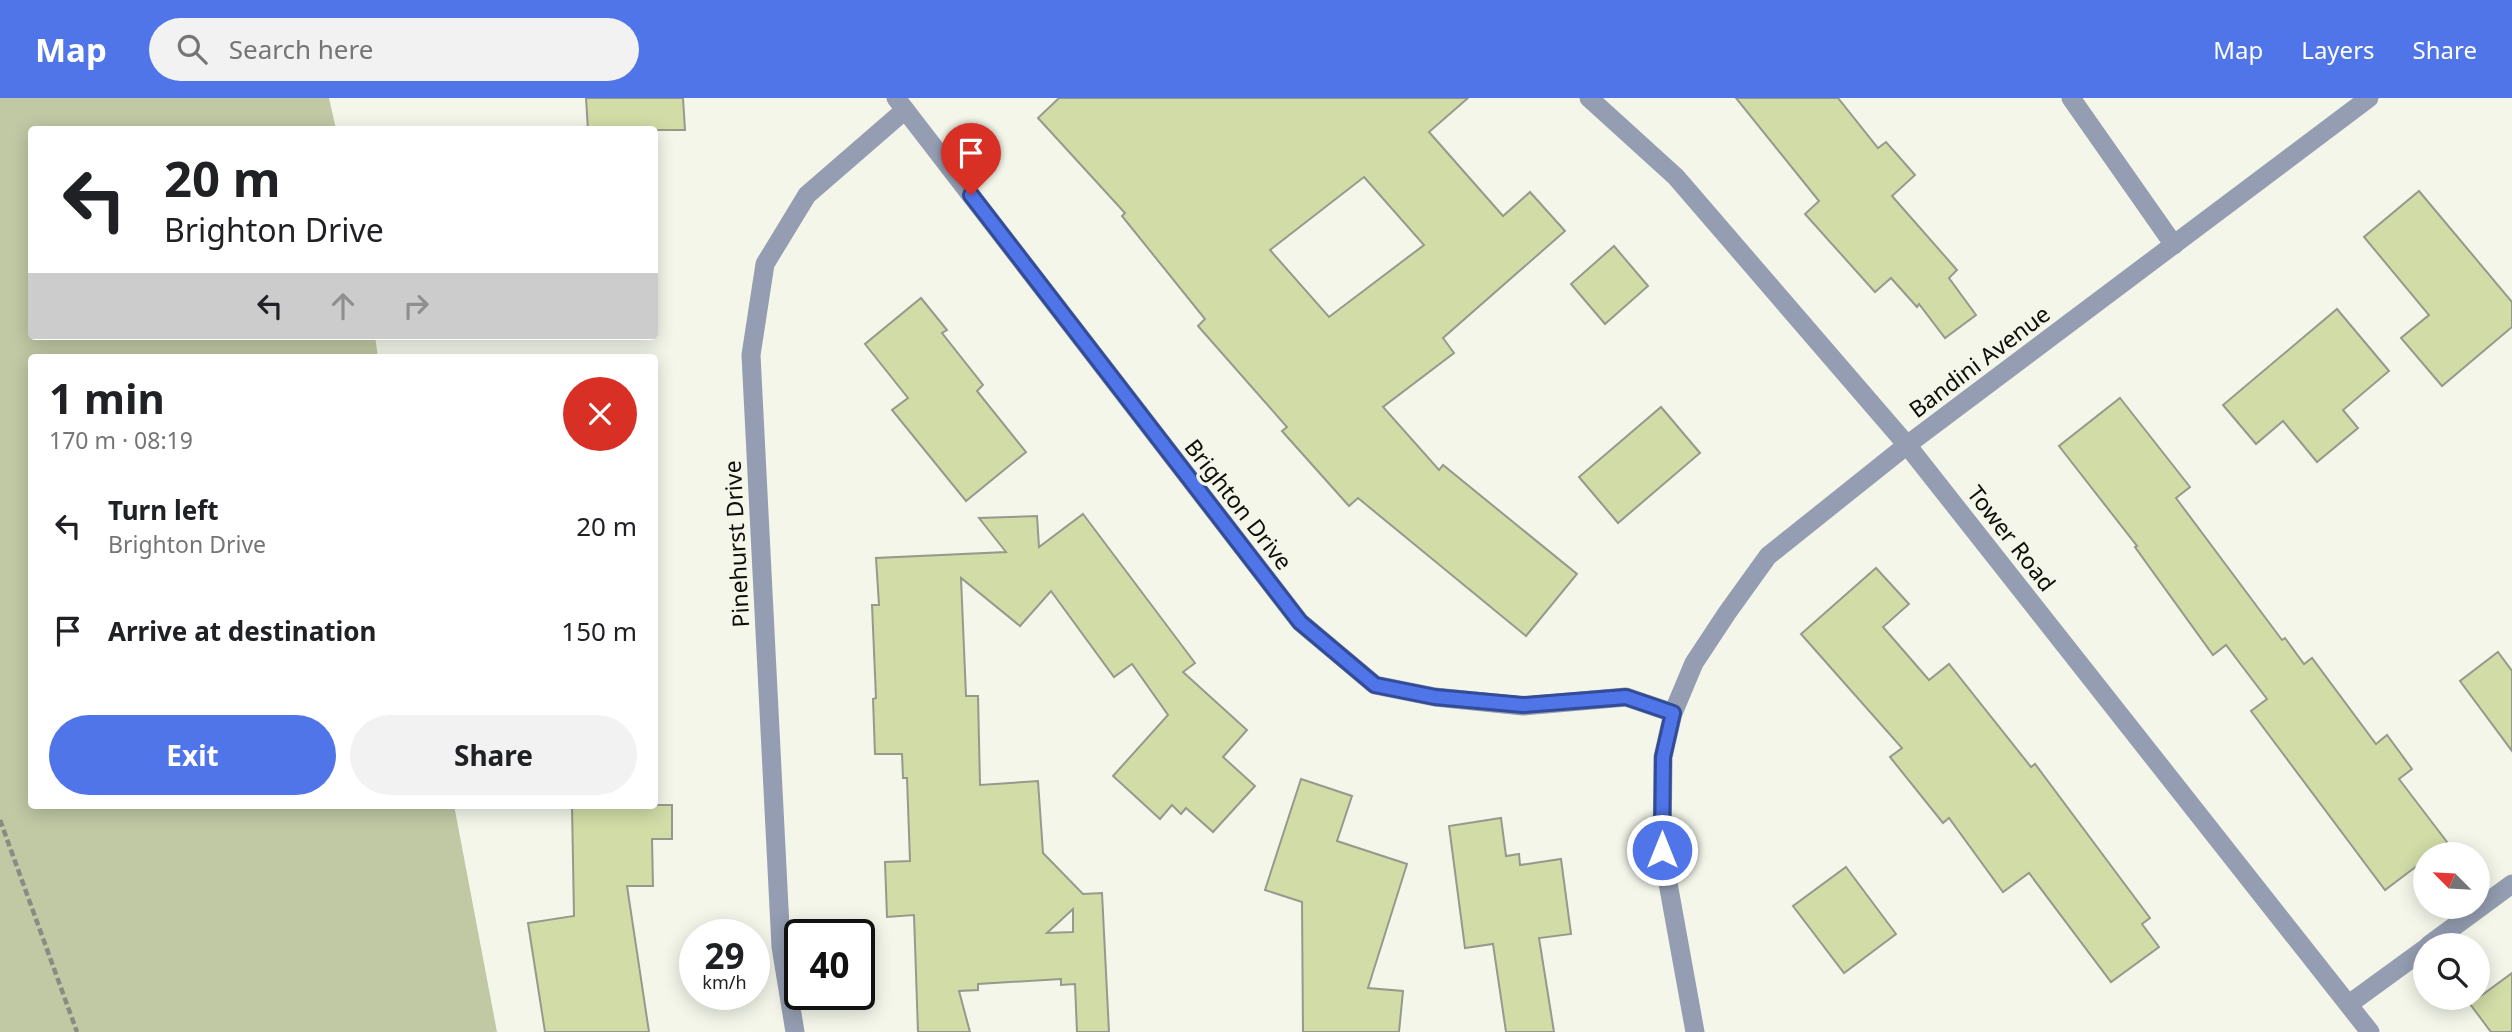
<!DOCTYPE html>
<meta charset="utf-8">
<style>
:root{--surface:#fff;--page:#f2f2f2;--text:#202124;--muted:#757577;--accent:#4f75e9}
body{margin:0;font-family:"Noto Sans",sans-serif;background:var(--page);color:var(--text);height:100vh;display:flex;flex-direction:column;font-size:26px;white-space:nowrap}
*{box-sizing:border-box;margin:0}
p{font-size:23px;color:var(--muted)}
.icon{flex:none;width:38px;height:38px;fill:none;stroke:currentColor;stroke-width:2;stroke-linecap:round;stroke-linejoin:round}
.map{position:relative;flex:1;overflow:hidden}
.drawer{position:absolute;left:28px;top:256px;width:630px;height:455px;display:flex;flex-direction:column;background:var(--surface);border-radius:7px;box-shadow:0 4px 18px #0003}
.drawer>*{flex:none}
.banner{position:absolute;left:28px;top:28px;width:630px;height:214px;border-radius:7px;box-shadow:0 4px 18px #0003;background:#fff;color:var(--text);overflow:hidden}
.needle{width:46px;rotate:294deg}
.buttons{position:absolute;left:2413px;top:744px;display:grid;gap:14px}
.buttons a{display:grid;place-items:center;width:77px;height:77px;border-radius:50%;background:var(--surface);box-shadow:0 4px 18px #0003;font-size:35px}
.speed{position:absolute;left:679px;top:821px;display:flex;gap:14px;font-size:35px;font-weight:700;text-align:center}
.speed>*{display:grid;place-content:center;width:91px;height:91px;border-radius:50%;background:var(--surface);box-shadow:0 4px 18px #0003;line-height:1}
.speed small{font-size:18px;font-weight:400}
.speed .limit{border:4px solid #111;border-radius:10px;background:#fff;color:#111}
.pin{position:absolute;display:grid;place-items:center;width:60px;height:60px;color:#fff;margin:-72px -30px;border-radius:50% 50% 50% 0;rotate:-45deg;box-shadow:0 0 7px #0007}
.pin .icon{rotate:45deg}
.me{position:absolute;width:77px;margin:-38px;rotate:0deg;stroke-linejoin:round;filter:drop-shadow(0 0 5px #0008)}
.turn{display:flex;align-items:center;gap:24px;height:147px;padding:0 21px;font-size:32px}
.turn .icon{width:91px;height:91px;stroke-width:2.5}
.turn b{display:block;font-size:49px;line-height:60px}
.lanes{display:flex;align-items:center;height:66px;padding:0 21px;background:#0003;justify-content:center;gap:35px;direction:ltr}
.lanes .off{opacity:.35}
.round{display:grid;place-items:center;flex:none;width:74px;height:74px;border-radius:37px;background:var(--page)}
.head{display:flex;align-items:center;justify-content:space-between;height:119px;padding:0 21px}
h1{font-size:42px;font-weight:700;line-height:52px}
.button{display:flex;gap:14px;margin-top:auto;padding:14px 21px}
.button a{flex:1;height:80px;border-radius:42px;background:var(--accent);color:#fff;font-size:28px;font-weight:700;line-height:80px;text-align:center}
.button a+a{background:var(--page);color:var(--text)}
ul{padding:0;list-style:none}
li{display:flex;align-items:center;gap:21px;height:105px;padding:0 21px}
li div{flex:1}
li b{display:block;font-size:26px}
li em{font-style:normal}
header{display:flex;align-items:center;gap:42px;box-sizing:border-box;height:98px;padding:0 35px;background:var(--accent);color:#fff}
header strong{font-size:33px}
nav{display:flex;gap:38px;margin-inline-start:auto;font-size:24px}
.search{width:490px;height:63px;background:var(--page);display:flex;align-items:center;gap:18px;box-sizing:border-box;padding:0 24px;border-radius:38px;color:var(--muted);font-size:26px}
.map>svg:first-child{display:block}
.green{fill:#c0c8a4}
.building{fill:#d1dca7;stroke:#97998d;stroke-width:2;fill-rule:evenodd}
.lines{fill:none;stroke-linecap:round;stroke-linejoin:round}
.path{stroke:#8a8c83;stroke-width:4.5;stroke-dasharray:7 3.5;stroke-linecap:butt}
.service{stroke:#949db1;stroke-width:19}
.minor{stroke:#949db1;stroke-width:19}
.tertiary{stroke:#949db1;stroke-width:19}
.route-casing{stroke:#334c97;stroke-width:18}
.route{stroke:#4f75e9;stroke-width:12}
.labels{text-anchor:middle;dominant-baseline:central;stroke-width:7;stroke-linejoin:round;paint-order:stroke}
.street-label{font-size:23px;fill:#0e0f0b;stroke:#f3f6e9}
</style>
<header>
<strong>Map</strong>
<div class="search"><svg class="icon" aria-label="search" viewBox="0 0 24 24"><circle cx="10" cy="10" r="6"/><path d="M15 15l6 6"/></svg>Search here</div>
<nav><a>Map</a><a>Layers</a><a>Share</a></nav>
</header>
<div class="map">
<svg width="2512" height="934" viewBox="0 0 2512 934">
<rect width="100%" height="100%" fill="#f3f6e9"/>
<polygon class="green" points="0,0 329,0 336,31 32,32 32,238 375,238 378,259 32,259 32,707 454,707 497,934 0,934"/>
<g class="building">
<polygon points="586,0 683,0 685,32 588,32"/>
<path d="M1059,0H1468L1429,34L1503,118L1530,94L1565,133L1443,240L1454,255L1383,309L1439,372L1443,367L1577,476L1526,538L1358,400L1349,408L1282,333L1287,329L1198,228L1205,221L1122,118L1125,115L1038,20ZM1364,79L1424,147L1329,219L1270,152Z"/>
<polygon points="1736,0 1838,0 1878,50 1886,44 1915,77 1892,98 1957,172 1949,180 1976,217 1945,240 1919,206 1917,209 1891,180 1875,194 1805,116 1819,103"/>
<polygon points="2419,93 2512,204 2512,229 2442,288 2401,240 2429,217 2364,139"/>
<polygon points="1614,148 1648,188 1605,226 1571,186"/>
<polygon points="921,200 947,232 942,235 983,287 977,293 1026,354 966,403 892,312 908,300 865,246"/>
<polygon points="2337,211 2389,273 2343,312 2358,330 2317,364 2283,323 2256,346 2223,307"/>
<polygon points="2120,300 2190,389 2176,400 2282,542 2285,540 2304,566 2312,560 2376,646 2387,637 2412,671 2399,681 2447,744 2431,756 2426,756 2426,761 2385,792 2251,613 2267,601 2226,547 2213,557 2135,449 2137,448 2059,348"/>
<polygon points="1661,309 1700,355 1618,425 1579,379"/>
<path d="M1083,416L1195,565L1183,574L1247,632L1223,659L1255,688L1213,734L1186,710L1181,716L1172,707L1160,721L1113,678L1168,617L1132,566L1114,579L1051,493L1020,528L961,480L966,598H978L980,687L1038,683L1043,755L1083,796L1102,795L1109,934H1077L1075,886L1061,887V881L978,886V892L959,893L970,934H918L914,817L887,819L885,764L910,763L907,680H903L902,656H875L873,601L876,600L872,507H879L876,460L1006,454L979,420L1037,418L1039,449ZM1073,811V834L1047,835Z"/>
<polygon points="1876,470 1909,506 1883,529 1929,582 1949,566 2031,669 2035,666 2150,820 2142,826 2159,849 2111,884 2029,775 2003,794 1949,720 1943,725 1890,659 1902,650 1801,536"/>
<polygon points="2498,554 2512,573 2512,653 2460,583"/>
<polygon points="1301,681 1352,698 1337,743 1407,766 1368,890 1403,893 1399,934 1303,934 1302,804 1265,792"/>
<polygon points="572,707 672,707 672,741 652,741 653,788 627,788 649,934 545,934 528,825 574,818"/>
<polygon points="1501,720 1506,758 1519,756 1520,767 1561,761 1571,836 1539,840 1554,934 1506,934 1493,846 1465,850 1449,728"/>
<polygon points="1846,769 1896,836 1844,875 1793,808"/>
<polygon points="2512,875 2512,934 2491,934 2470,906"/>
</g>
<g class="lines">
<polyline class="path" points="0,722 77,934"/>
<polyline class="service" points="2071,0 2174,147"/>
<g class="minor">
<polyline points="896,0 1300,524 1375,587 1435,599 1523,608 1626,599 1673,615"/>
<polyline points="1589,0 1676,79 1907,347 2370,934"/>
<polyline points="2429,847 2512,786"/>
<polyline points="2349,906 2426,850"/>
<polyline points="795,934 781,849 751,257 765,166 807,97 905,12"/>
</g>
<polyline class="tertiary" points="1695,934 1662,752 1663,659 1673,615 1694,565 1727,515 1768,458 1907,347 2369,0"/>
</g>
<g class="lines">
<g class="route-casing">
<polyline id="route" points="971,97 1300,524 1375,587 1435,599 1523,607 1626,599 1673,615 1663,659 1662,752"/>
</g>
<use href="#route" class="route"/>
</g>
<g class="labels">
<g class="street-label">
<text transform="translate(1979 263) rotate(-37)">Bandini Avenue</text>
<text transform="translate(1239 406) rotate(52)">Brighton Drive</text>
<text transform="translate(2012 440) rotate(52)">Tower Road</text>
<text transform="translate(736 446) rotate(-93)">Pinehurst Drive</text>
</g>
</g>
</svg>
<div class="buttons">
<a><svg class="needle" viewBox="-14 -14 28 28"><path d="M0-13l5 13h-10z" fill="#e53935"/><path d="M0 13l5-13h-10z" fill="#757577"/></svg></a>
<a><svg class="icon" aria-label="search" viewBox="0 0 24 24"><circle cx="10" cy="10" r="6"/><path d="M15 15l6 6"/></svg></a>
</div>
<div class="speed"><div>29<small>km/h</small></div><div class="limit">40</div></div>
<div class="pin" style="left:971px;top:97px;background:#d93025"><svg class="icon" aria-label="arrive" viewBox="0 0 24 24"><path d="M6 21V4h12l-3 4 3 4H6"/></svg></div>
<svg class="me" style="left:1662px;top:752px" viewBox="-20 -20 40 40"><circle r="17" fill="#4f75e9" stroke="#fff" stroke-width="3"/><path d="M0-11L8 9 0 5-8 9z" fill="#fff"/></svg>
<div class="banner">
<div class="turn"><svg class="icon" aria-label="left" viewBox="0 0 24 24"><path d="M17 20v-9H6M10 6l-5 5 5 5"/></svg><div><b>20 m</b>Brighton Drive</div></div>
<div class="lanes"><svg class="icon" aria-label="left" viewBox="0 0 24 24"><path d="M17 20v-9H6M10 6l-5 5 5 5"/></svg><svg class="icon off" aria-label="ahead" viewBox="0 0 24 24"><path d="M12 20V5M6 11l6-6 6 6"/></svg><svg class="icon off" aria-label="right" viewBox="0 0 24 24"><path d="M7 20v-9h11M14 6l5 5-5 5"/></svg></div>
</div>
<section class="drawer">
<div class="head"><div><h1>1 min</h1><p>170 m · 08:19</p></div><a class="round" style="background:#d93025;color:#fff"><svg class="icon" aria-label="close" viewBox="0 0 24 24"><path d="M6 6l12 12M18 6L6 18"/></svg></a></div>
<ul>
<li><svg class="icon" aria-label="left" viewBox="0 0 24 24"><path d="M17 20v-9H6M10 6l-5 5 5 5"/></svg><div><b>Turn left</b><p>Brighton Drive</p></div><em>20 m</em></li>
<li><svg class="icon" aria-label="arrive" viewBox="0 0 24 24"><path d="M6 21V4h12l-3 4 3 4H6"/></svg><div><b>Arrive at destination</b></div><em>150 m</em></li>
</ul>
<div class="button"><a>Exit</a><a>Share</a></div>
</section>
</div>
